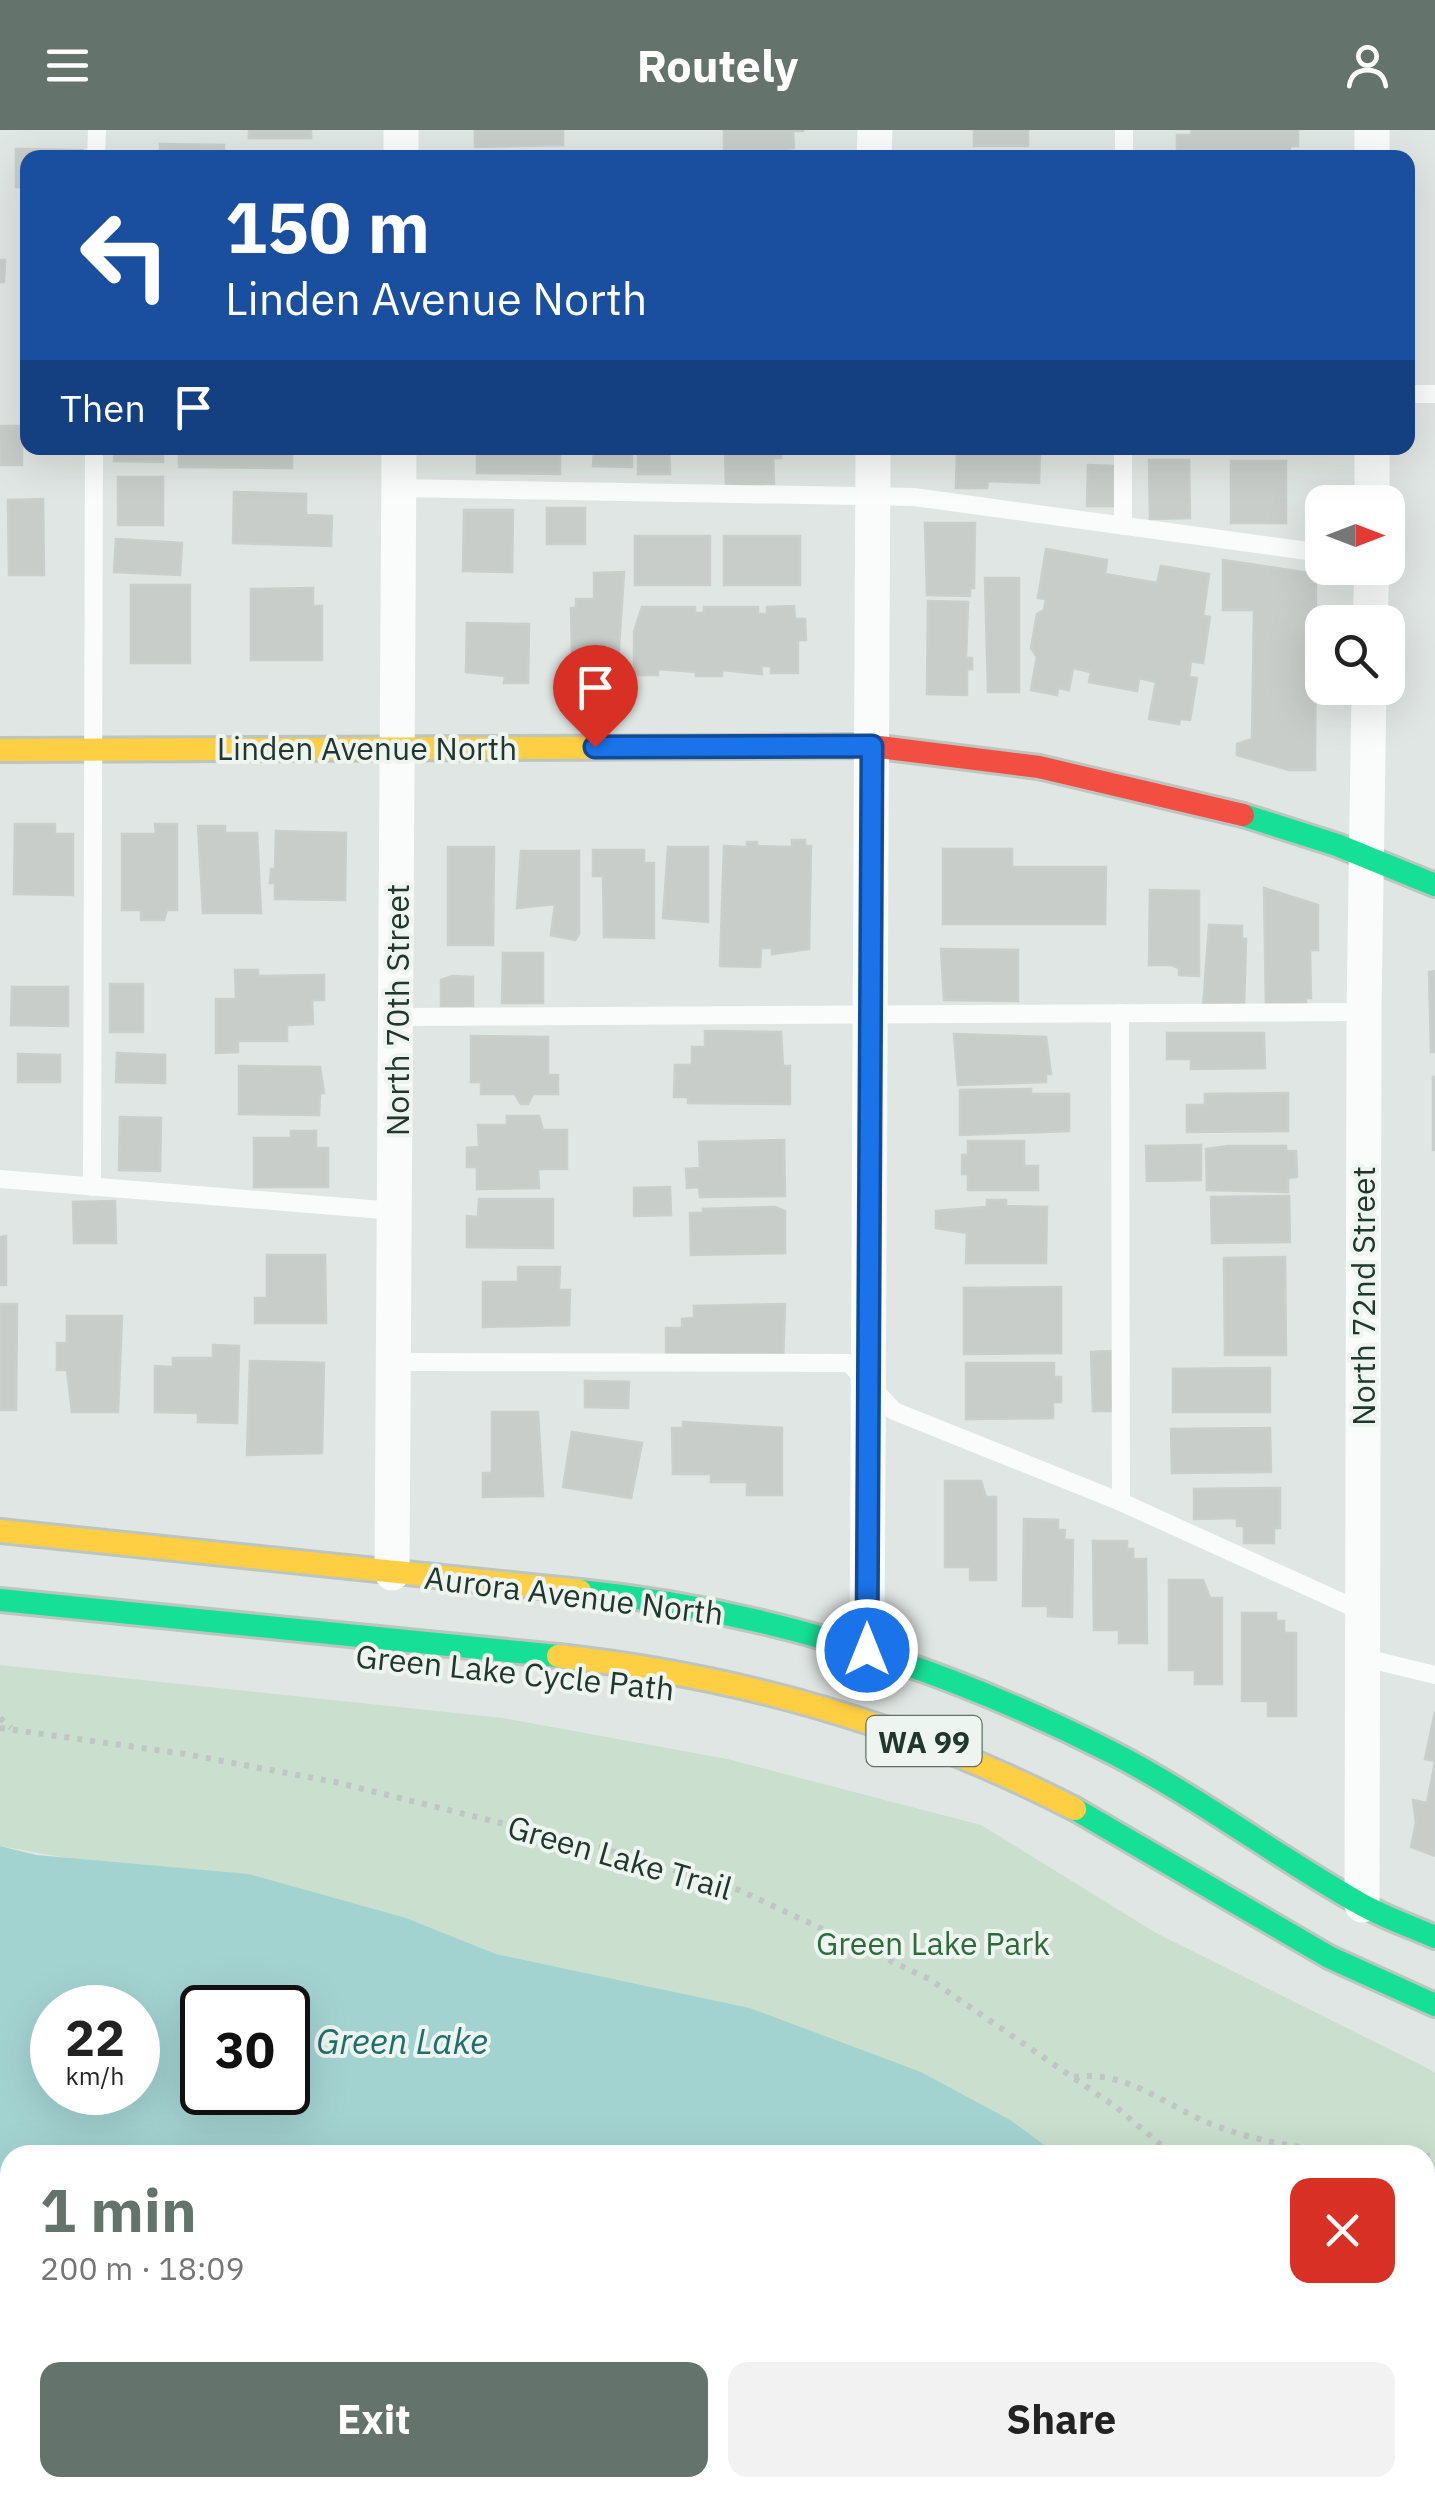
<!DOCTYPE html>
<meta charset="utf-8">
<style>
:root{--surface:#fff;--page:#f2f2f2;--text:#222;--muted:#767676;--accent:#64746d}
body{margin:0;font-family:"IBM Plex Sans",sans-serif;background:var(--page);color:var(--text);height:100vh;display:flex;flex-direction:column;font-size:38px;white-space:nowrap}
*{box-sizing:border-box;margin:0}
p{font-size:32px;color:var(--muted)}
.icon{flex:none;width:55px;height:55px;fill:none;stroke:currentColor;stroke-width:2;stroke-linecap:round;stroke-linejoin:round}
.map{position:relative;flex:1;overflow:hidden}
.sheet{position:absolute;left:0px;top:2015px;width:1435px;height:352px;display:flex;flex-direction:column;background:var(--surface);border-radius:30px 30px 0 0;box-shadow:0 10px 40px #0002}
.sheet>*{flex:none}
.hud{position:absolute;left:20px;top:20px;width:1395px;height:305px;border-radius:20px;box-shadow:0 10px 40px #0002;background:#1a4fa0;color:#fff;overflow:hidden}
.needle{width:65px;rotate:90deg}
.fabs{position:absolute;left:1305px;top:355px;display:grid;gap:20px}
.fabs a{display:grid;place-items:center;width:100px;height:100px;border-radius:20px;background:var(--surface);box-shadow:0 10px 40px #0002;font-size:50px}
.speed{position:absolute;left:30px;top:1855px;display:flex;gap:20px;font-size:50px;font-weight:700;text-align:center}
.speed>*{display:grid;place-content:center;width:130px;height:130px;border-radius:50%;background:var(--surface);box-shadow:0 10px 40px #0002;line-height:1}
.speed small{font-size:25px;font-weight:400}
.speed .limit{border:5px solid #111;border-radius:15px;background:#fff;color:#111}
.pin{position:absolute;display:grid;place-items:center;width:85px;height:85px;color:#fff;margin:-102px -42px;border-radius:50% 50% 50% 0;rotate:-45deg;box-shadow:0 0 10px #0007}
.pin .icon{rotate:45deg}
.me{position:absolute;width:110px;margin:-55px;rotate:0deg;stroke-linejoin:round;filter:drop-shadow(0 0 8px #0008)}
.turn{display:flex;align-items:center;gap:35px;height:210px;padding:0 40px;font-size:45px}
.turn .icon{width:130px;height:130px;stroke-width:2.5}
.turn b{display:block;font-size:70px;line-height:85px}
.then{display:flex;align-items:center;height:95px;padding:0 40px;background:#0003;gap:20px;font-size:38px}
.round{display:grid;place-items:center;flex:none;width:105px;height:105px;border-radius:20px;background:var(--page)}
.summary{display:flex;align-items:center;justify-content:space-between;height:170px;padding:0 40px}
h1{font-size:60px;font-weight:800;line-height:75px;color:var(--accent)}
.cta{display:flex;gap:20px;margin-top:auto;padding:20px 40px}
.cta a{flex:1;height:115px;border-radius:20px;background:var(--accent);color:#fff;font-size:40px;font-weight:800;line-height:115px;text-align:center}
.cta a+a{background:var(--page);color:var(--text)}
header{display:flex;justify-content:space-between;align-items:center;height:130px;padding:0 40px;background:var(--accent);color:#fff;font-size:45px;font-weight:800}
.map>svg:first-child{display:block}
.green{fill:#cadfcd}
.water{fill:#a3d3d1;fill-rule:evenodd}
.building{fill:#c8cdca;stroke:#c9cfcc;stroke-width:2.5}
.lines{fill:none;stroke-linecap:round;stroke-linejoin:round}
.fast-casing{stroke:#bdc5c1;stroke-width:28}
.slow-casing{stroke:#bdc5c1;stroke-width:28}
.jam-casing{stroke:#bdc5c1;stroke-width:28}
.path{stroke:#bfc6c3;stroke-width:6;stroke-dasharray:5 8;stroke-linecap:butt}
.lane{stroke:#fafbfb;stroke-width:18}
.street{stroke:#fafbfb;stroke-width:35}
.fast{stroke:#16e098;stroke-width:22}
.slow{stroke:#ffcf43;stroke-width:22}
.jam{stroke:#f24e42;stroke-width:22}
.route-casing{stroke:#114b97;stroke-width:25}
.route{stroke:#1a73e8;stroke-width:18}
.labels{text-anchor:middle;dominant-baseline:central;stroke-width:8;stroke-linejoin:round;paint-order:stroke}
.shield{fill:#eef5f0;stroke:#5e7068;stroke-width:2.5}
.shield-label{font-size:30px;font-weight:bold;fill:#21372d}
.street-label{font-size:32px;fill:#21372d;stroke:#eef5f0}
.park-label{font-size:32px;fill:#2e6a3b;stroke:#eef5f0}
.water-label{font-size:35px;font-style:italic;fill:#206e6d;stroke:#eef5f0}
</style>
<header><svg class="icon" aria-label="menu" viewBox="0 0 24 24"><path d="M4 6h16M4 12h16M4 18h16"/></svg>Routely<svg class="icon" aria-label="person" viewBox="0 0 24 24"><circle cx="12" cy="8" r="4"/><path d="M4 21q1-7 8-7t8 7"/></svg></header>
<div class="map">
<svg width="1435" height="2367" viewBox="0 0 1435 2367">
<rect width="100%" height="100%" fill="#e0e6e3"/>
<polygon class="green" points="0,1535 503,1588 727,1629 981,1695 1156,1803 1427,1938 1435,1943 1435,2367 1297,2367 1296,2358 1425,2358 1425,2025 1058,2025 1012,1991 750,1878 496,1824 406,1788 0,1716"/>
<path class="water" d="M0,1716L36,1725L249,1744L406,1788L496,1824L750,1878L921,1942L1012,1991L1058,2025H10V2358H1296L1297,2367H0ZM52,1878H138V1962H52ZM202,1878H288V1962H202Z"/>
<g class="building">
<rect x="249" y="0" width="62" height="8"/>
<polygon points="475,0 563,0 563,15 475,17"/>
<polygon points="724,0 803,0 803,1 793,1 794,18 724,24"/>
<rect x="974" y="0" width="54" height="16"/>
<polygon points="1192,0 1298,0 1298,16 1290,16 1289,28 1177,24 1177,5 1191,5"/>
<polygon points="160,14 224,15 224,28 160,28"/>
<polygon points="16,19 82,20 82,28 28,28 28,57 16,57"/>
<polygon points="243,22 316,23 316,28 243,28"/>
<polygon points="0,130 5,130 4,152 0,152"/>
<rect x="0" y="296" width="22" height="39"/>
<polygon points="115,318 163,318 163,332 114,331"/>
<polygon points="179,318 292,318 292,338 179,337"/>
<polygon points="477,318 560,318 560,344 477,343"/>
<polygon points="594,318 632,318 632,337 593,336"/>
<polygon points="638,318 669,318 670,344 638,344"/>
<polygon points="718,318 781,318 781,328 773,328 774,354 726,355 725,321"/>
<polygon points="957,318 1040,318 1039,353 988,351 987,358 956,358"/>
<polygon points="1149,330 1189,330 1190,388 1150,389"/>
<rect x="1231" y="331" width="55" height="62"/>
<polygon points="1088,335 1114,336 1113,376 1087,376"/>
<rect x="118" y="347" width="45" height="48"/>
<polygon points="234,362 306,364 306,385 332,386 331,416 233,413"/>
<polygon points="43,369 44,445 9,445 8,370"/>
<rect x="547" y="378" width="38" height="36"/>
<polygon points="464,380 513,380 512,442 463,441"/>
<polygon points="925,393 975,393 974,458 970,458 970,466 927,465"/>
<rect x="635" y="406" width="75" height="49"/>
<rect x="724" y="406" width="76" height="49"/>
<polygon points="116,409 182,413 180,445 114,442"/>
<polygon points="1046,419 1107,430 1105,444 1157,453 1161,436 1209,444 1203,486 1210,487 1203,533 1191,531 1189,547 1197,548 1190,590 1180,589 1179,594 1149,589 1156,552 1139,548 1137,561 1089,552 1091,542 1073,538 1069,560 1058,558 1057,565 1031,560 1037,527 1031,518 1037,484 1044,480 1046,469 1038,468"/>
<polygon points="1223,430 1316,444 1315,640 1289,640 1237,625 1237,614 1252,609 1254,480 1223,480"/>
<polygon points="624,442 618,532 579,532 579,524 572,524 571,478 576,478 576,469 594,469 594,443"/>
<polygon points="985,448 1019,448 1019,562 988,562"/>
<rect x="131" y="455" width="59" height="78"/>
<polygon points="313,458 313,476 322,476 322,530 251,530 251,459"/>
<polygon points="928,471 968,472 966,528 972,528 972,539 967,539 967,565 927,564"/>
<polygon points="794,476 795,489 805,489 806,510 798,510 798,543 771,543 771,536 761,536 762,544 722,540 722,546 696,546 696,542 658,539 658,545 634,545 634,502 642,477 695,477 695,483 704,483 704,477 758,477 758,484 767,484 767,477"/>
<polygon points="467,493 529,494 528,553 504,553 505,546 466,542"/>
<polygon points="15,694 55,694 55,704 73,704 73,765 14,764"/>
<polygon points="155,694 177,694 177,780 167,780 164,790 141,790 141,780 122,780 122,704 156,704"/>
<polygon points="198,696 225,696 225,703 257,703 261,783 203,783"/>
<polygon points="276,701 346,703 345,770 275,769 275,753 270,753 271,739 275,739"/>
<polygon points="792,710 805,710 805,716 811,716 809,819 772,824 772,818 761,818 760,837 720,836 724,716 747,717 747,712 757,712 757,716 792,717"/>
<polygon points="448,717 494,717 493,815 448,815"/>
<polygon points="668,717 708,717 708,792 663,788"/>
<polygon points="943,719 1012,719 1012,737 1106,737 1105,794 943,794"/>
<polygon points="593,720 644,720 644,733 654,733 654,808 604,807 603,746 593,746"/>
<polygon points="521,721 579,721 579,804 575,810 551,805 555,774 517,778"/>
<polygon points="1264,758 1318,775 1318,820 1310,820 1311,868 1306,868 1306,878 1266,878"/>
<polygon points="1150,760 1199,761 1199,846 1179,845 1179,838 1172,835 1149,835"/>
<polygon points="1209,795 1242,796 1242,809 1246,809 1244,880 1203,878"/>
<polygon points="941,819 1018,820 1018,871 944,870"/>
<polygon points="503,823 543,823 543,873 502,873"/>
<polygon points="235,840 258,840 258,846 324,845 324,870 312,870 313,894 287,895 287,911 238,911 238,922 216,923 216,869 236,869"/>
<polygon points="1435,841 1435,922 1431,922 1429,842"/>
<polygon points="452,846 473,847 473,876 441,876 441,850"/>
<rect x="110" y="854" width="33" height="48"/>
<polygon points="12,857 68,857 68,896 11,895"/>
<polygon points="705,901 781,902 783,936 790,936 790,974 688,973 688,967 674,967 675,935 692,935 692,917 705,917"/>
<polygon points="1167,903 1264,903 1265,938 1191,939 1191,929 1167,929"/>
<polygon points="954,904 1046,907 1051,944 1046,944 1046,952 958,955"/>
<polygon points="471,906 548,907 548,945 558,945 558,964 533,964 528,974 521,974 515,964 481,964 481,952 471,952"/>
<polygon points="117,923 165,925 165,953 116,952"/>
<polygon points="18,924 60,925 60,952 18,952"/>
<polygon points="239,936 320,937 324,963 320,963 319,985 239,984"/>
<rect x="1433" y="947" width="2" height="73"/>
<polygon points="1031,959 1031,964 1069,964 1069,1001 960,1005 960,960"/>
<polygon points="1288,963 1288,1001 1187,1002 1187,975 1205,975 1205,964"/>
<polygon points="507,986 539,986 543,1000 567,1000 567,1039 538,1039 539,1058 477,1059 477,1037 467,1037 467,1018 479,1017 478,995 507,995"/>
<polygon points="120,987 161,988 160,1041 119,1040"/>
<polygon points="291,1001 316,1001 316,1018 328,1018 328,1057 254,1057 254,1008 291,1008"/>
<polygon points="784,1010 785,1066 700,1067 699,1057 687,1058 686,1039 700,1038 699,1012"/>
<polygon points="968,1011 1024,1011 1024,1036 1038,1036 1038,1060 968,1060 968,1044 962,1044 962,1025 968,1025"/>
<polygon points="1201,1015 1201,1050 1147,1051 1146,1016"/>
<polygon points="1228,1016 1286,1016 1286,1021 1296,1021 1297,1047 1288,1048 1288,1062 1207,1060 1206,1019"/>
<polygon points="670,1057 671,1085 634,1086 634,1058"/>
<polygon points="1289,1066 1290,1112 1212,1113 1211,1067"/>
<polygon points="479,1069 553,1069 553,1118 467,1117 467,1086 478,1087"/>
<polygon points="987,1070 1006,1070 1006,1076 1047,1077 1046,1133 966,1133 967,1103 936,1098 936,1081 987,1077"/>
<polygon points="115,1071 116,1113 74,1113 73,1072"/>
<polygon points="775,1077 785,1081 785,1123 691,1125 690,1083 703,1083 703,1079"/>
<polygon points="6,1106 6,1155 0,1155 0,1107"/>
<polygon points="267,1125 325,1125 326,1193 255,1193 255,1168 267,1168"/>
<polygon points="1285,1127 1286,1225 1225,1225 1224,1128"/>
<polygon points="518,1137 560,1137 559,1160 570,1160 569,1195 483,1197 483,1152 518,1152"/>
<polygon points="1061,1157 1061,1223 964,1224 964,1158"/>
<polygon points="0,1174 17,1174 16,1280 0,1280"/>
<polygon points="785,1174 783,1230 666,1226 666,1198 682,1198 682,1189 694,1188 694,1176"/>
<polygon points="67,1186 122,1186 118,1282 72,1282 67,1240 57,1240 57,1213 67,1213"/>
<polygon points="213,1215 239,1216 237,1293 198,1292 198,1283 155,1282 155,1236 173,1237 173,1228 213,1228"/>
<polygon points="1112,1221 1113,1281 1093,1281 1091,1222"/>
<polygon points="250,1231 324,1233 322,1323 247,1325"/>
<polygon points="966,1233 1054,1233 1054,1247 1061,1247 1061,1272 1053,1272 1053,1288 966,1289"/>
<polygon points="1270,1238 1270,1282 1173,1282 1173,1239"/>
<polygon points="585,1251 629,1252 628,1278 585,1277"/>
<polygon points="492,1282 538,1282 543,1366 483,1367 483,1343 492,1343"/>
<polygon points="683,1292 782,1298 782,1365 747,1365 747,1352 711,1352 711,1344 673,1344 672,1298 683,1298"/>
<polygon points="1270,1298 1271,1342 1172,1343 1171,1299"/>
<polygon points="572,1302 642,1313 631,1368 563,1357"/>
<polygon points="945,1351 981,1351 986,1367 996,1367 996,1450 970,1450 970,1437 945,1437"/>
<polygon points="1280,1358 1280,1398 1274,1398 1274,1413 1244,1413 1244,1396 1237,1396 1237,1388 1194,1389 1194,1359"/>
<polygon points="1024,1389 1058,1390 1058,1400 1065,1400 1064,1410 1073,1410 1072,1487 1048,1486 1048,1476 1023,1476"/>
<polygon points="1093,1411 1127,1411 1127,1419 1133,1419 1133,1429 1146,1429 1147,1513 1119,1513 1119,1500 1094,1500"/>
<polygon points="1169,1450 1203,1450 1210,1468 1222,1468 1222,1554 1195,1554 1195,1540 1169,1540"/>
<polygon points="1242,1483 1276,1483 1276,1491 1284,1491 1284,1503 1296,1503 1296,1586 1268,1586 1268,1571 1242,1571"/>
<polygon points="1435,1582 1435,1631 1425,1629"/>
<polygon points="1435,1632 1435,1726 1411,1717 1416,1693 1413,1670 1427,1673"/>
</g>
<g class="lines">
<g class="fast-casing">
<g id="fast">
<polyline points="1243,685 1337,715 1435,755"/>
<path d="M580,1461C767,1480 946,1538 1113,1623C1198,1667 1276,1726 1359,1773C1383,1787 1410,1796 1435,1807"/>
<polyline points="0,1470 558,1526"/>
<polyline points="1075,1679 1329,1827 1435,1875"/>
</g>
</g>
<g class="slow-casing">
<g id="slow">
<polyline points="0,620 742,617"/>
<polyline points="0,1401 580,1461"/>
<path d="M558,1526C741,1546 912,1595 1075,1679"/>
</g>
</g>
<g class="jam-casing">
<polyline id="jam" points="742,617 871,616 1039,637 1243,685"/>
</g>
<g class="path">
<polyline points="0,1588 11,1598"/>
<polyline points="0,1598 185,1624 335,1652 602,1718 739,1760 929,1849 1116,1977 1173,2025"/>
<path d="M1074,1947C1129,1939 1170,1980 1219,1997C1263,2013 1309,2019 1356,2025"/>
<polyline points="1425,2026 1435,2026"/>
<polyline points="1375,2367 1375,2358"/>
</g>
<g class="lane">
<polyline points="96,28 97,0"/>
<polyline points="1124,28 1124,0"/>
<polyline points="1408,264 1435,264"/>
<polyline points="399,358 914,367 1322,423"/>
<polyline points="1123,396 1123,318"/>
<polyline points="1120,883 1121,1372"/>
<polyline points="398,887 1364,882"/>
<polyline points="0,1049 395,1081"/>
<polyline points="92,1057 94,318"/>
<polyline points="394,1232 849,1233 894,1281 1121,1372 1361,1481"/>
<polyline points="1361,1527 1435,1545"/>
</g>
<g class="street">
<polyline points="1372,0 1372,28"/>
<polyline points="401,28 401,0"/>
<polyline points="874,28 875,0"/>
<polyline points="1372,372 1372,318"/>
<polyline points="1370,492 1372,438"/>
<polyline points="392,1443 399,318"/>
<polyline points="867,1520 873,318"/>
<polyline points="1362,1775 1364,882 1369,558"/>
</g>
<use href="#fast" class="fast"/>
<use href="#slow" class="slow"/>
<use href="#jam" class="jam"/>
</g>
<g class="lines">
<g class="route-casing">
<polyline id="route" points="595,617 872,616 867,1520"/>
</g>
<use href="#route" class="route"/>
</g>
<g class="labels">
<rect class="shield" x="866.5" y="1586" width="115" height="50" rx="8"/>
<g class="shield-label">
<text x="924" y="1611">WA 99</text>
</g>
<g class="street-label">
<text x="367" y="618">Linden Avenue North</text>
<text transform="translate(397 880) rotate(-90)">North 70th Street</text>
<text transform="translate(1363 1166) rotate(-90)">North 72nd Street</text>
<text transform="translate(574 1465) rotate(7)">Aurora Avenue North</text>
<text transform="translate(515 1542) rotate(6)">Green Lake Cycle Path</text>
<text transform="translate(620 1727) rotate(16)">Green Lake Trail</text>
</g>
<g class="park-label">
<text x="933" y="1813">Green Lake Park</text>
</g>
<g class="water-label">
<text x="402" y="1911">Green Lake</text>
</g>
</g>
</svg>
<div class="fabs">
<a><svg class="needle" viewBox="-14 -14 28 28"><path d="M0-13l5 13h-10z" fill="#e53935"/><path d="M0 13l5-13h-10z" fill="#767676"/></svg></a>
<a><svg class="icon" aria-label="search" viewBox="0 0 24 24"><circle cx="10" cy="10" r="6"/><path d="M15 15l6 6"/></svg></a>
</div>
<div class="speed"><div>22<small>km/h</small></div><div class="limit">30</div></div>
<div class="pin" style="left:595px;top:617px;background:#d93025"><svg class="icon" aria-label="arrive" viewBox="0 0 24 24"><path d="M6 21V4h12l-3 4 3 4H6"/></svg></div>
<svg class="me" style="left:867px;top:1520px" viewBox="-20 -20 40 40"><circle r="17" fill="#1a73e8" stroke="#fff" stroke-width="3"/><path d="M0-11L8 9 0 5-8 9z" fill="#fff"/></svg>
<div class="hud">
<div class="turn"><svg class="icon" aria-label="left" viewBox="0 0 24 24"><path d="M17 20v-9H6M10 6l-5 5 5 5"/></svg><div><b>150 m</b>Linden Avenue North</div></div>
<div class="then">Then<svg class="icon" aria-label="arrive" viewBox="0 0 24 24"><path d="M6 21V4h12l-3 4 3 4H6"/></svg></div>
</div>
<section class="sheet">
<div class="summary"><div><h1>1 min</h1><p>200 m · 18:09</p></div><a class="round" style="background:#d93025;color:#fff"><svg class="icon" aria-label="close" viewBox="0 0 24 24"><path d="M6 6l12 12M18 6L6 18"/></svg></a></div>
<div class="cta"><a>Exit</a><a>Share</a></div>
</section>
</div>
